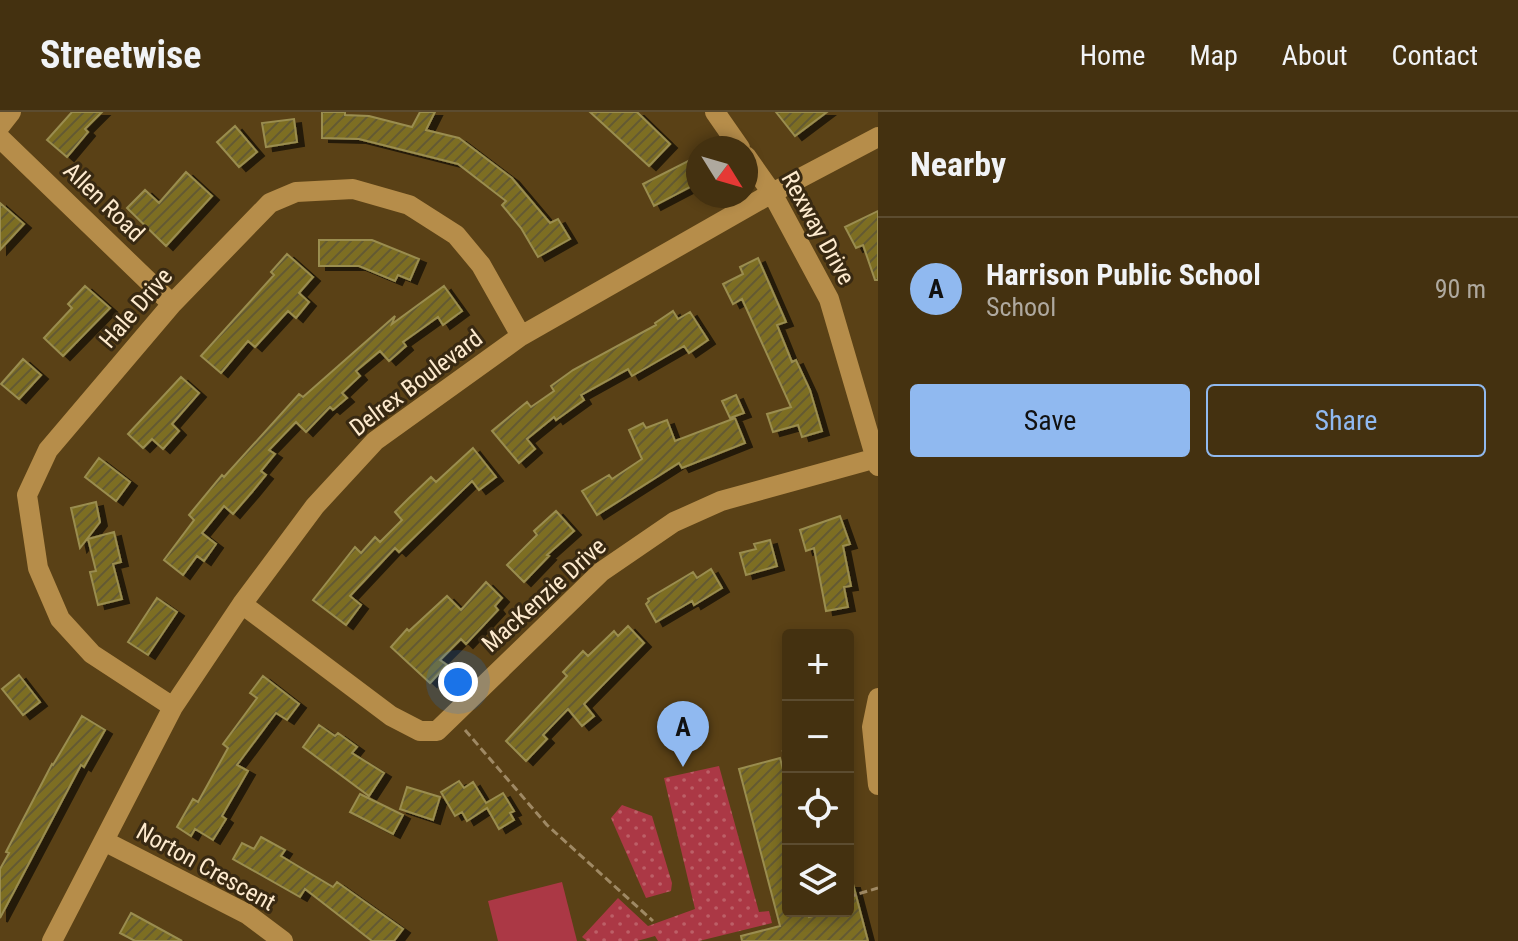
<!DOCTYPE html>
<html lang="en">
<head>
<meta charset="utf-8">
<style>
	:root { --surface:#443110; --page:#4b3919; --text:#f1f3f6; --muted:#afa99f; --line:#5c4c30; --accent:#90b9f0 }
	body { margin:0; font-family:"Roboto Condensed",sans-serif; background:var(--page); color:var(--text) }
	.controls { position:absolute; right:24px; bottom:24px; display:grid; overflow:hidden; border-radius:8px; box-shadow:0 4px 12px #0003 }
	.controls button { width:72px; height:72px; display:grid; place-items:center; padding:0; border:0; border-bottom:2px solid var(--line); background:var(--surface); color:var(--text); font:40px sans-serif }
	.compass { position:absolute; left:686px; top:24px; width:72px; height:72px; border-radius:50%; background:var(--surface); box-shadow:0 4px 12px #0003; rotate:127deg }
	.you { position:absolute; left:458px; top:570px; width:28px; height:28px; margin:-20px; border:6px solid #fff; border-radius:50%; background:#1a73e8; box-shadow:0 0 0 12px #1a73e833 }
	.badge { display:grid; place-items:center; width:52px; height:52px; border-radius:50%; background:var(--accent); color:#111; font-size:26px; font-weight:700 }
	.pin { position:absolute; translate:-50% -66px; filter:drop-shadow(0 2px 4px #0008) }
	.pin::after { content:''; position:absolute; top:42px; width:28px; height:24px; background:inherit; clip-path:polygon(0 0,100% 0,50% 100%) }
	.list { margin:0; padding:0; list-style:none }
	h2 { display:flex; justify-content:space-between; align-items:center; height:104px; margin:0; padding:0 32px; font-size:34px }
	h2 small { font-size:26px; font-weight:400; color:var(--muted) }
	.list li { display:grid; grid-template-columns:52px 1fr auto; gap:24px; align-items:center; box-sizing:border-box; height:144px; padding:0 32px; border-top:2px solid var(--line) }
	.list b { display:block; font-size:30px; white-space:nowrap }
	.list p { margin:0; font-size:26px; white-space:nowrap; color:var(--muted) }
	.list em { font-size:26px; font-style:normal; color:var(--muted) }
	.actions { display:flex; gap:16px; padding:24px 32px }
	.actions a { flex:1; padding:18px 0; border:2px solid var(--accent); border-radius:8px; text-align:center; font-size:28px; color:var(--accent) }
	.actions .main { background:var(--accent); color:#111 }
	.icon { flex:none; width:44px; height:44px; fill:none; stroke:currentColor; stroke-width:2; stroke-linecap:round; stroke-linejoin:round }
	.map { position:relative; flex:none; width:878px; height:829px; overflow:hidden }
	header { display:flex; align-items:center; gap:48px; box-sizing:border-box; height:112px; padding:0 40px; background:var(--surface); border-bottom:2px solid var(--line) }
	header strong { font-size:38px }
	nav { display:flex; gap:44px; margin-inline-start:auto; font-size:28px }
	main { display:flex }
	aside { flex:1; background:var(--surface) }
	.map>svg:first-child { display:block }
	.grass { fill:url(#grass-dots) }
	.pitch { fill:#ab3845 }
	.building { fill:url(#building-hatch); stroke:#9a8d4f; stroke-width:2; filter:url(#shadow) }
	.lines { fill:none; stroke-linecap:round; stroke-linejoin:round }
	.path { stroke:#9f8964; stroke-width:3; stroke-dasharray:8 4; stroke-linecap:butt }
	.minor { stroke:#b68d4a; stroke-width:20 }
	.labels { text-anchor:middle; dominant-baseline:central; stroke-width:6; stroke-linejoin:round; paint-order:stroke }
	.street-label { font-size:24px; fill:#fdeace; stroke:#382912 }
</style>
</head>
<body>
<header>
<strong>Streetwise</strong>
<nav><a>Home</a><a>Map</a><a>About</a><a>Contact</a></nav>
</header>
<main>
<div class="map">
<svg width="878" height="829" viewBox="0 0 878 829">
	<defs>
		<pattern id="grass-dots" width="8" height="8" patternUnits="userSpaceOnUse" patternTransform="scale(2)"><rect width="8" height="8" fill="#ab3845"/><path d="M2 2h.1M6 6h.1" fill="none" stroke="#bc5f67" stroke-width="1.8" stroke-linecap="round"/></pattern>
		<pattern id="building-hatch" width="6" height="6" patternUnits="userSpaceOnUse" patternTransform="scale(2)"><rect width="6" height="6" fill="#7d6e24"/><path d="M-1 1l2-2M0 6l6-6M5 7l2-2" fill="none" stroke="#645a31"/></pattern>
		<filter id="shadow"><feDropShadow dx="7" dy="4" stdDeviation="0" flood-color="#0009"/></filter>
	</defs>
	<rect width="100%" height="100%" fill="#5a4116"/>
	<path class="grass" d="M719 654 759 800 769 799 772 811 699 829H658L655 824 637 829H587L582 825 618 786 648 814 695 797 664 666Z
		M622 693 652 704 672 771 671 779 646 786 611 706Z"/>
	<path class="pitch" d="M562 770 577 829H498L488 789Z"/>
	<path class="building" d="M72 0H102L85 17 88 20 67 45 47 28Z
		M322 0H345V3L369 4 412 15 420 0H435L426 18 459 26 512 66 550 111 558 107 570 127 538 145 521 116 502 93 506 89 458 52 359 27 322 26Z
		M590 0H637L670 32 649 54Z
		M776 0H827L795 24Z
		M294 7 297 30 266 35 262 11Z
		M235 14 257 40 239 55 217 30Z
		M694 46 698 54V71L654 94 643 72Z
		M186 60 212 84 166 134 127 96 145 78 159 91Z
		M0 91 24 112 0 138Z
		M878 99V168H875L863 133 856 136 845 115Z
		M319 128H372L419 147 410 168 398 163 395 169 359 154H319Z
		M287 142 313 165 299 181 309 190 296 206 288 199 255 235 248 229 221 261 201 244 274 163 271 160Z
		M758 146 786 210 777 213 792 250 796 248 810 278 822 319 802 325 798 313 773 320 767 302 791 295 742 187 733 192 723 172 743 162 740 155Z
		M85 174 110 196 63 244 44 226 72 196 68 192Z
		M444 174 462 199 443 213 438 205 403 230 406 234 389 249 380 239 356 259 360 264 342 281 347 286 333 298 330 295 306 320 296 310 269 338 275 342 261 359 266 363 252 380 233 402 224 394 202 421 216 432 204 449 197 444 183 463 164 448 194 408 189 403 222 363 224 365 299 282 303 285 395 204 392 212Z
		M673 199 678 207 690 200 708 228 689 241 684 234 632 264 628 257 581 283 584 288 556 308 554 305 527 327 535 337 519 351 492 319 527 290 531 295 554 279 551 274 573 258 656 213 655 211Z
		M23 247 41 263 19 287 1 272Z
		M181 265 199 281 172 312 179 319 163 337 152 327 143 336 128 322Z
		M736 283 744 301 730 306 722 289Z
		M735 306 745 331 682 356 679 351 597 403 582 379 609 363 612 367 642 347 629 318 643 311 646 316 667 308 675 329Z
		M473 336 496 365 479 378 472 369 399 440 395 436 350 484 361 493 346 513 313 488 355 435 361 441 375 425 380 430 402 408 395 400 408 387 431 365 436 370Z
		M99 346 130 370 116 389 85 365Z
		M96 390 100 410 80 436 71 396Z
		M556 399 574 419 547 443 549 444 524 470 507 453 537 423 534 419Z
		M840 404 850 432 843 434 851 474 844 475 848 495 826 499 814 436 806 439 800 418Z
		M114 420 121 450 113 452 122 487 98 493 90 460 96 459 88 427Z
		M770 428 777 454 746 463 740 441 756 437 754 432Z
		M711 457 722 476 694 493 692 489 656 510 646 492 649 489 648 487 693 460 697 466Z
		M486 470 502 486 495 494 498 498 466 532 461 527 440 548 447 553 430 571 391 535 407 517 409 519 447 484 461 498Z
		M157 486 177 500 148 543 128 530Z
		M628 514 644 531 584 592 594 604 582 614 568 597 543 623 547 627 526 649 506 629 567 564 563 560 583 539 588 544 614 519 618 524Z
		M19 563 40 590 23 603 2 577Z
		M263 564 299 592 287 608 276 601 237 653 248 659 222 704 226 707 213 728 195 717 191 724 177 715 193 687 198 690 228 636 223 632 257 586 250 581Z
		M82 604 105 618 84 655 81 653 0 806V757L9 741 6 740 52 652 53 653Z
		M319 613 335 624 338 621 357 635 352 641 384 661 369 684 303 635Z
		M780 646 788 676V799H808L809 805 832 799H848V772H853L868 829H742L741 824 780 814 739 657Z
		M459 669 464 676 473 670 486 691 503 681 514 699 510 701 514 708 499 717 487 696 467 709 462 700 455 704 441 680Z
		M407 675 440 685 433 708 400 697Z
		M360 682 403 703 393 722 350 700Z
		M261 725 285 738 281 744 333 775 337 770 403 817 394 829H372L305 777 300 785 233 747 242 731 254 737Z
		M131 801 182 829H135L120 821Z"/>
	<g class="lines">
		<path class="path" d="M465 618 547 713 653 809
			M782 640 788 638
			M848 785 878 776"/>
		<path class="minor" d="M715 0 740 36
			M0 14 11 0
			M0 26 172 192
			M746 44 772 81 829 187 878 354
			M242 492 391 604 420 619H437L601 460 674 410 721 389 877 346
			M878 586 872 615 878 673
			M173 595 92 542 60 507 38 456 27 383 48 338 172 192 270 91 296 80 353 77 409 93 456 123 481 153 521 224
			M104 729 247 802 283 829
			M52 829 173 595 242 492 315 394 375 329 521 224 772 81 878 25"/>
	</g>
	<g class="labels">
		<g class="street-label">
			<text transform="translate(104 90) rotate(44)">Allen Road</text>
			<text transform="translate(818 116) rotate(61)">Rexway Drive</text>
			<text transform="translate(136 196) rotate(-49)">Hale Drive</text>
			<text transform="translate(416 271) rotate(-37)">Delrex Boulevard</text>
			<text transform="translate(544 483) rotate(-42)">MacKenzie Drive</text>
			<text transform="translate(206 755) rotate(29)">Norton Crescent</text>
		</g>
	</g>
</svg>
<div class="controls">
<button>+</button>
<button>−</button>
<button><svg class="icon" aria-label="locate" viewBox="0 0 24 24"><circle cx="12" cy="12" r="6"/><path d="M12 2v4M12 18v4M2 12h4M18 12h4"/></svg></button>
<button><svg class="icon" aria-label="layers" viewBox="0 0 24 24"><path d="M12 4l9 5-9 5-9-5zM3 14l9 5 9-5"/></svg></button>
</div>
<svg class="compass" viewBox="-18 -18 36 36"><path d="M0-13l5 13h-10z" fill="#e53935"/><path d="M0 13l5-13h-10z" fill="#afa99f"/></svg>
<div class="you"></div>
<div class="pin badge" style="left:683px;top:655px">A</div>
</div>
<aside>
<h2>Nearby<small></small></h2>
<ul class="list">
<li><span class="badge">A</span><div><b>Harrison Public School</b><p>School</p></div><em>90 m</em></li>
</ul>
<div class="actions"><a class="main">Save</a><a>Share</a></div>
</aside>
</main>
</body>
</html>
